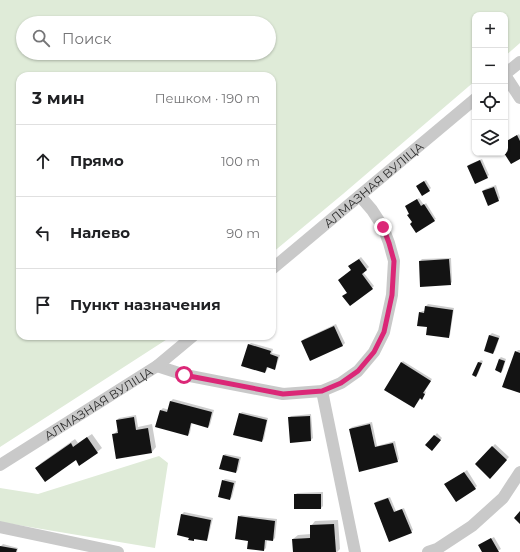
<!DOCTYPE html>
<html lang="ru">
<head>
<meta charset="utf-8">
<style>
	:root { --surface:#fff; --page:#f6f6f6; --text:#202124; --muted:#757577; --line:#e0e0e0 }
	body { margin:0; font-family:Montserrat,sans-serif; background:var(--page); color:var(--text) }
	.controls { position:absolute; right:12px; top:12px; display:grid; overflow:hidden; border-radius:8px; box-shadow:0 1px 3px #0004 }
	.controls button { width:36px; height:36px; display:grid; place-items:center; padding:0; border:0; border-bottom:1px solid var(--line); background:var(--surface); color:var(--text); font:20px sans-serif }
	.stop { position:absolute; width:12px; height:12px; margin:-9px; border:3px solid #db2777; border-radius:50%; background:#fff }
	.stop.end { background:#db2777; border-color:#fff; box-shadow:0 1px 4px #0008 }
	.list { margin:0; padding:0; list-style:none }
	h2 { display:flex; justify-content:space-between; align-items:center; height:52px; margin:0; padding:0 16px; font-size:17px }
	h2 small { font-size:13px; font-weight:400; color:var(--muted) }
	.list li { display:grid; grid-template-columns:26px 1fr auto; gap:12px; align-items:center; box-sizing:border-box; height:72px; padding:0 16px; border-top:1px solid var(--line) }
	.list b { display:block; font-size:15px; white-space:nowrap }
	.list em { font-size:13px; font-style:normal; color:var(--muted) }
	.icon { flex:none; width:22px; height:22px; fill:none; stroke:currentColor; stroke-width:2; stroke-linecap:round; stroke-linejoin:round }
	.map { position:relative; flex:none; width:520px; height:552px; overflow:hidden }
	.search { position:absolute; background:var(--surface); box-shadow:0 1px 3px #0004; left:16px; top:16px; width:260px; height:44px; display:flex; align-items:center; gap:10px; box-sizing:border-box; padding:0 14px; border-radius:22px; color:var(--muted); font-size:15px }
	.panel { position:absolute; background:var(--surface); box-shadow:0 1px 3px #0004; left:16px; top:72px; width:260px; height:268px; border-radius:12px }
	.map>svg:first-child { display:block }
	.green { fill:#dfebd8; fill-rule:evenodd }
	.shadow { fill:#0003 }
	.building { fill:#131313 }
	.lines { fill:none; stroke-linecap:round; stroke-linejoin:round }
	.minor { stroke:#c9c9c9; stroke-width:12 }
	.route { stroke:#db2777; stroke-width:5 }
	.labels { text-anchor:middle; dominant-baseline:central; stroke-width:4; stroke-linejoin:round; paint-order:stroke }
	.street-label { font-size:12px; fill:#2c2c2c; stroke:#fff }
</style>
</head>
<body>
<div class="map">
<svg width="520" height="552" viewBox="0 0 520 552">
	<rect width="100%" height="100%" fill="#fff"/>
	<path class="green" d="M0 0H520V43L505 56V15H475V81L343 194 272 253V76H20V336H172L0 447ZM23 23H269V53H23Z
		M159 456 168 463 155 548 0 522V488L38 494Z"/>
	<path class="shadow" d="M519 134 520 136V158L505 152V142Z
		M482 159 489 175 487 177 468 166 470 164Z
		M426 180 431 188 429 190 419 184Z
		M496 185 500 198 498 200 483 191 485 189Z
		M419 198 424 205 426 203 436 219 434 220 413 222 408 205Z
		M361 257 369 267 363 272 374 286 372 288 348 292 352 270 351 265Z
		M451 258 452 282 450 284 420 261 422 259Z
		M428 304 454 308 450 335 448 337 420 313 422 311H426V306Z
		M336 324 345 343 343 345 311 360 302 341 304 339Z
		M492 333 500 336 495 351 493 353 485 350 490 335Z
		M251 343 273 349 272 353 280 355 276 367 275 369 268 367 267 370 265 372 249 345Z
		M518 350H520V392L516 352Z
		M501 357 506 359 503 370 501 372 496 370 499 359Z
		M481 360 483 361 478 374 476 376 479 362Z
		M403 361 432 379 425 391 426 392 424 396 421 398 414 407 401 363Z
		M173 399 214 410 210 425 208 427 192 422 190 433 188 435 161 410 163 408 169 410 171 401Z
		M242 412 268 418 264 439 262 441 240 414Z
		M311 414 313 438 311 440 289 418 291 416Z
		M136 415 138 427 152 424 156 447 152 452 113 435 118 430 117 420 119 418Z
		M372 422 377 446 395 441 399 459 397 461 360 470 350 429 352 427Z
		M437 433 442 438 434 448 427 445Z
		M92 434 102 448 97 452 76 459 36 468 41 463 75 439 78 443Z
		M495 444 509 457 490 477 476 464Z
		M225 454 241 457 238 470 236 472 223 456Z
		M467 470 477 486 475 488 448 483Z
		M225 479 236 481 232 497 230 499 223 481Z
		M323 492V506L321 508 295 495 297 493Z
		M390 497 396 511 404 508 413 530 411 532 375 503 377 501Z
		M184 512 213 518 208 538 206 540 196 538 194 540 190 537 178 534 182 514Z
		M241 515 277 519 275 538 273 540 267 539 266 548 264 550 250 540 239 517Z
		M338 520 340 549 337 552H294L293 539 298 535 311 534V526L315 521Z
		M494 537 501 549 496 552H483L481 544Z
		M3 544 18 548 17 552H0L1 546Z"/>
	<path class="building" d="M517 135 520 141V159L511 164 504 153H505V142Z
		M480 160 488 178 475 184 467 166Z
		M424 181 430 191 422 196 416 186Z
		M494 187 499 201 488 206 482 191Z
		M417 199 421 206 424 204 435 221 416 233 410 224 412 222 407 215 409 214 405 206Z
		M359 259 367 270 362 274 373 289 350 306 342 296 347 293 338 280 351 270 348 266Z
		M449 259 451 285 420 287 419 261Z
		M425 306 453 310 449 338 426 335 427 327 417 326 419 312 424 313Z
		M334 326 343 346 310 361 301 341Z
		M489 335 499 338 493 354 484 351Z
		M248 344 271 351 270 354 278 357 275 370 267 367 265 373 241 366Z
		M515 351 520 353V393L502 387Z
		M499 359 505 361 501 373 495 370Z
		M401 362 431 381 423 393 425 394 422 400 420 398 414 408 384 390Z
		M478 362 482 363 476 377 472 375Z
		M170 401 212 412 208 428 191 423 188 436 155 427 160 410 167 412Z
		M239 413 267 420 262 442 233 435Z
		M310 416 311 441 290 443 288 417Z
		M134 417 136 430 148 428 152 453 116 459 112 434 118 433 116 420Z
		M370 424 375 447 393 443 398 462 359 472 349 429Z
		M434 435 441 440 432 451 425 445Z
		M87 437 98 453 79 466 76 460 45 482 35 468 71 443 73 447Z
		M492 446 507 460 490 479 475 464Z
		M223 455 239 459 236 473 219 469Z
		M464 472 476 489 456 502 444 484Z
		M222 480 234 483 230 500 218 497Z
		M294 494H321V509H294Z
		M388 498 394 512 402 509 412 533 389 542 374 503Z
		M520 511V524L514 518Z
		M181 514 211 520 207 541 194 539V541L188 540 189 538 177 535Z
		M238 516 275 521 273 541 265 540 264 551 247 549 248 541 235 539Z
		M334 524 336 552H293L292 539 310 538V525Z
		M491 538 499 552H482L478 545Z
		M0 546 17 549 16 552H0Z"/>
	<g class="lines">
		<g class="minor">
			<path d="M505 74 520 62"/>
			<path d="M505 75 520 98"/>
			<path id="s1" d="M272 269 475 99"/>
			<path d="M157 366 185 375 283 394 322 391 341 383 358 371 374 352 384 332 392 295 394 261 389 243 383 227 372 210 360 196"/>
			<path d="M322 391 355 552"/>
			<path id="s2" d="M0 465 157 366 193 336"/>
			<path d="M0 527 118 552"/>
			<path d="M428 552 437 549 472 526 503 498 520 472"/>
		</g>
	</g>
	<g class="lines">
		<path class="route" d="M184 375 283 394 322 391 341 383 358 371 374 352 384 332 392 295 394 261 389 243 383 227"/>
	</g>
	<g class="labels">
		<g class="street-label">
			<text stroke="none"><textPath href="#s1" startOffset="132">АЛМАЗНАЯ ВУЛІЦА</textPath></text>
			<text stroke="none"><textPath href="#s2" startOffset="116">АЛМАЗНАЯ ВУЛІЦА</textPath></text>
		</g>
	</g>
</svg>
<div class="controls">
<button>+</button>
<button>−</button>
<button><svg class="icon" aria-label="locate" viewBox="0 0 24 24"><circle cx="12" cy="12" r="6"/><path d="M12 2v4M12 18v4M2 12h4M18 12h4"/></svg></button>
<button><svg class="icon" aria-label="layers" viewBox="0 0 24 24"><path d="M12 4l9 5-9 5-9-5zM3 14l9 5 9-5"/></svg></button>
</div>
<div class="stop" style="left:184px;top:375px"></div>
<div class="stop end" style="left:383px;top:227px"></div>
<div class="search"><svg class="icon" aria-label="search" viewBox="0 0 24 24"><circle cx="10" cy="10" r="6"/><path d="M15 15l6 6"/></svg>Поиск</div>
<section class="panel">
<h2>3 мин<small>Пешком · 190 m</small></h2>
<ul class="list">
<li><svg class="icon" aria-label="ahead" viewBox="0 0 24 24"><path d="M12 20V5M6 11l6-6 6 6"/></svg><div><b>Прямо</b></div><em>100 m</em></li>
<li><svg class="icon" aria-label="left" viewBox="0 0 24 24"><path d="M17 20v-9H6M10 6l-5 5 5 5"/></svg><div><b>Налево</b></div><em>90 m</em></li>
<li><svg class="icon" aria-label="arrive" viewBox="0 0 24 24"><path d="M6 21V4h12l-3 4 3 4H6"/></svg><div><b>Пункт назначения</b></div></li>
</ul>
</section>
</div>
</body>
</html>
